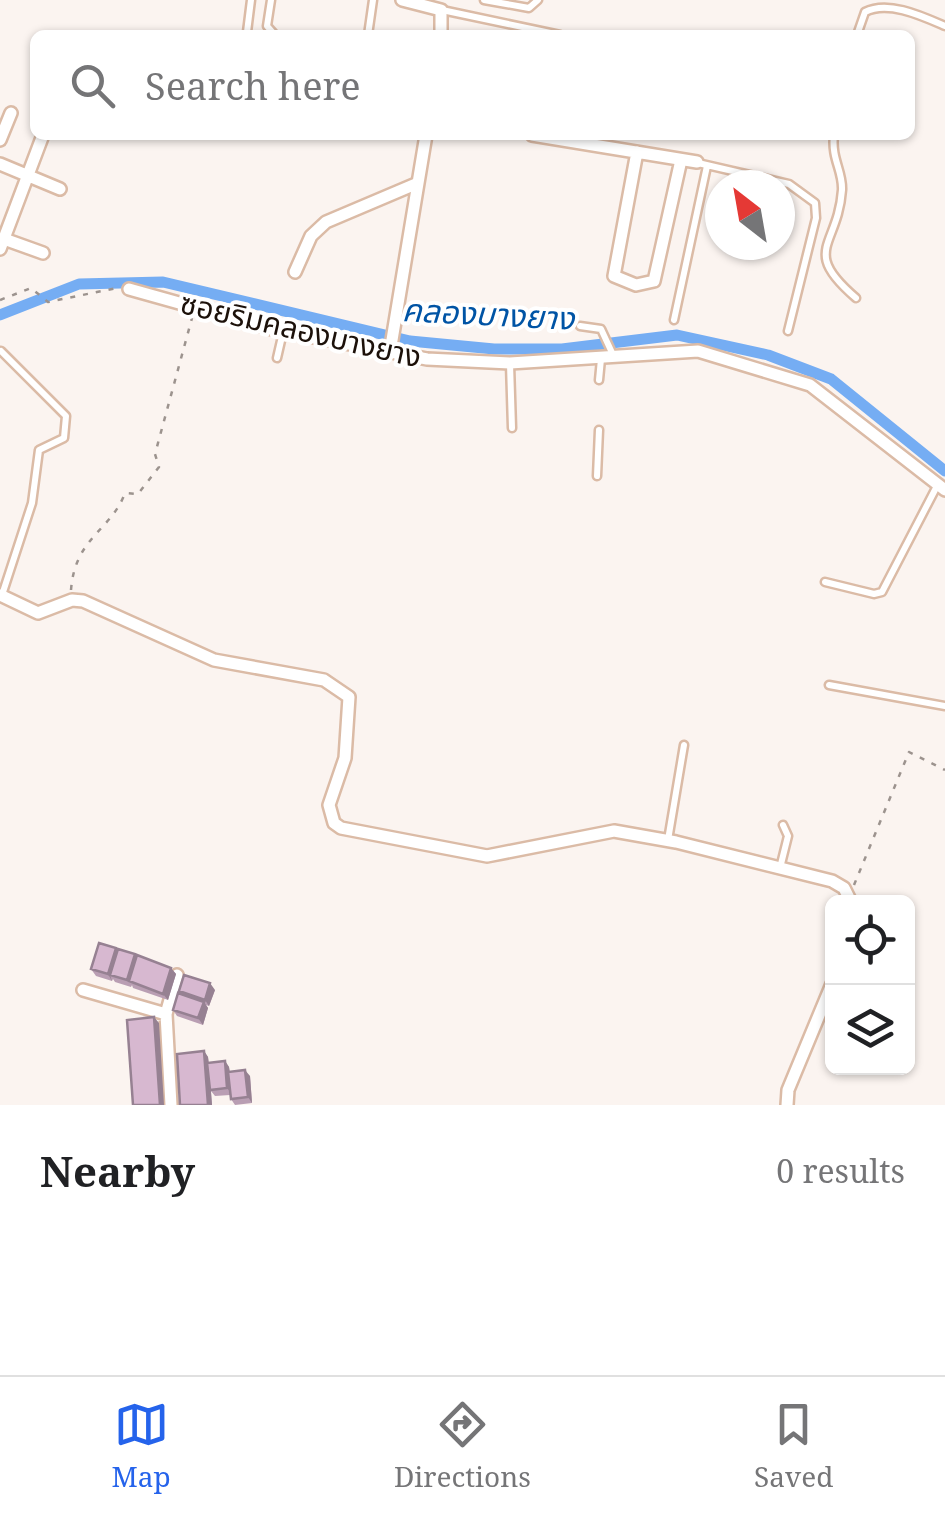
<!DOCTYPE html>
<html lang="en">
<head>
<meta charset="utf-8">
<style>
	:root { --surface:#fff; --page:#f6f6f6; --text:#202124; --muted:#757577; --line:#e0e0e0; --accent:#2563eb }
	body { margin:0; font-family:"Noto Serif","Noto Sans Thai",serif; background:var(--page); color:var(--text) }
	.controls { position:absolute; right:30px; bottom:30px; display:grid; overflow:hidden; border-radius:15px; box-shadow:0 2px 8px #0004 }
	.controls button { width:90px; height:90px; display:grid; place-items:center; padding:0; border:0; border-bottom:2px solid var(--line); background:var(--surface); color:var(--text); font:50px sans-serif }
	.compass { position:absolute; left:705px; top:170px; width:90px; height:90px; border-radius:50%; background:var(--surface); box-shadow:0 2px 8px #0004; rotate:329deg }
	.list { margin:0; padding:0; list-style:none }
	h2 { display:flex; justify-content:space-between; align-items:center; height:130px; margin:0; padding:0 40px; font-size:42px }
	h2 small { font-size:32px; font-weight:400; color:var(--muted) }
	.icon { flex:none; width:55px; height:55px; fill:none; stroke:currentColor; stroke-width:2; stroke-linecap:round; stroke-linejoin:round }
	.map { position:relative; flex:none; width:945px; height:1105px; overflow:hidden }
	.search { position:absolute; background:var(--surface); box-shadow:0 2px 8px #0004; left:30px; right:30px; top:30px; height:110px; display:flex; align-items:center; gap:25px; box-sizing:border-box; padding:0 35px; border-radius:15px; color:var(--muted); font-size:38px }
	.sheet { height:270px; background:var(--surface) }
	nav { display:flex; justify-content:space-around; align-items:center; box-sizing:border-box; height:140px; border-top:2px solid var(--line); background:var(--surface); font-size:28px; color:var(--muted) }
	nav a { display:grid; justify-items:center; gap:5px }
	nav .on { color:var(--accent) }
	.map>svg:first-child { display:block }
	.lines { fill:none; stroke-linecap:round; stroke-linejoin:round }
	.canal { stroke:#75adf3; stroke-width:11 }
	.service-casing { stroke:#dbbba6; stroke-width:11 }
	.minor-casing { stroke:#dbbba6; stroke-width:16 }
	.path { stroke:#9c938e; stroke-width:2.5; stroke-dasharray:5 8; stroke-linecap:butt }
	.service { stroke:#fff; stroke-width:6 }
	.minor { stroke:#fff; stroke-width:11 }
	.wall { fill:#b99eb3 }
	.shaded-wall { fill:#968192 }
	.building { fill:#d7b8d0; stroke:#968192; stroke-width:2.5 }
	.labels { text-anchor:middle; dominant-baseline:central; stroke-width:8; stroke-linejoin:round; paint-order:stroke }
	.street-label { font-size:30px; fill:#1c110a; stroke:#fff }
	.water-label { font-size:32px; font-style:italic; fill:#0054a5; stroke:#fff }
</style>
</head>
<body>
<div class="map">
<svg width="945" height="1105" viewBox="0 0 945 1105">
	<rect width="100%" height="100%" fill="#fbf4f0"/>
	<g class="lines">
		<path class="canal" d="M0 315 79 284 163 282 410 341 494 349H562L677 335 768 355 831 379 945 471"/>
		<g class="service-casing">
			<path id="service" d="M271 0 267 26 275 35
				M484 0 529 8 538 0
				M442 10 560 35
				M247 32 251 0
				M368 35 373 0
				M857 35 865 12C888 0 922 16 945 26
				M834 135C831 159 843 171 842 190 838 247 800 250 856 298
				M698 163 789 184 815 203 816 218 788 331
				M674 320 707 166
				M580 326 601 329 614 357
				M1 351 66 416 64 438 39 450 32 503 2 595
				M277 358 283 332
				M510 364 512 428
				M599 380 601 359
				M597 476 599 430
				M825 582 874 594 882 592 937 486
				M829 685 945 706
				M668 840 684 745
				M780 868 788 836 783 825"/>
		</g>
		<g class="minor-casing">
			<path id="minor" d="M402 0 441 10V35
				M532 135 697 162
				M0 140 11 113
				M637 152 614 276 636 285 654 281 681 160
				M0 164 60 189
				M4 239 43 253
				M0 249 43 135
				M295 272 311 236 326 222 418 183
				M129 289 272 329 427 359 510 363 698 351 810 385 945 490
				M390 352 426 135
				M0 595 38 613 72 600 83 601 214 660 324 680 349 697 345 758 329 805 334 823 341 828 487 856 614 831 676 842 832 881 844 888 851 902
				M83 990 166 1014 171 1105
				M166 1014 177 975
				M787 1105 788 1090 832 984"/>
		</g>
		<path class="path" d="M0 300 31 288 48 302 117 288
			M71 590C75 537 111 531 125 493L138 494 159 467 155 454 192 318
			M854 885 909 752 945 770"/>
		<use href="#service" class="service"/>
		<use href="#minor" class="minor"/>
	</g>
	<path class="wall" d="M118 951 135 954 136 956 171 968 176 974 168 1000 133 988 132 985 131 987 115 982 113 979 112 981 96 976 91 969Z
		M215 990 209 1006 206 1005 208 1008 203 1025 177 1016 173 1010 181 994 179 991Z
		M204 1051 208 1057 209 1063 225 1061 229 1067 230 1072 250 1076 252 1103 235 1105 231 1099 230 1095 215 1096 211 1091 212 1105H180Z"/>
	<path class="shaded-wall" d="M116 948 120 955 110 975 112 981 108 974Z
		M171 968 176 974 168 1000 163 994Z
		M210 983 215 990 209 1006 205 1000Z
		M204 1002 208 1008 203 1025 198 1018Z
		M154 1017 159 1023 164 1105H160Z
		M204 1051 208 1057 212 1105H208Z
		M225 1061 229 1067 232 1094 227 1088Z
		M245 1070 250 1076 252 1103 248 1097Z"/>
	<path class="building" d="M99 943 116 948 108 974 91 969Z
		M118 949 135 954 127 980 110 975Z
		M137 955 171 968 163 994 129 981Z
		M184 975 210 983 205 1000 179 991Z
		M178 993 204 1002 198 1018 173 1010Z
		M154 1017 160 1105H133L127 1020Z
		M204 1051 208 1105H180L177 1054Z
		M225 1061 227 1088 210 1090 207 1063Z
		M245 1070 248 1097 231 1099 228 1072Z"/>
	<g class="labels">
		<g class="street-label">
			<text transform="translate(301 329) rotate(13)">ซอยริมคลองบางยาง</text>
		</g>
		<g class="water-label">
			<text transform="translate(488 313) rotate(3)">คลองบางยาง</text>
		</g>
	</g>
</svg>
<div class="controls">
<button><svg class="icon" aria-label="locate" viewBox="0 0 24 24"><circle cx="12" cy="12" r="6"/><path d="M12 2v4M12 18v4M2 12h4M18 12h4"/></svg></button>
<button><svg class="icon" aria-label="layers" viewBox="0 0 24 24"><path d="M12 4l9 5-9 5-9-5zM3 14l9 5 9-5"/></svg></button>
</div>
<svg class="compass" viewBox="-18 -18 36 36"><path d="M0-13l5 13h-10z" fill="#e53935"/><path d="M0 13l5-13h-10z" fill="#757577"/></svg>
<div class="search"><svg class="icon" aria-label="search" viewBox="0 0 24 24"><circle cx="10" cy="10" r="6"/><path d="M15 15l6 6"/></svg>Search here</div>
</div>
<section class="sheet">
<h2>Nearby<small>0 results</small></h2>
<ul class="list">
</ul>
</section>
<nav>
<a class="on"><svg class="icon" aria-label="map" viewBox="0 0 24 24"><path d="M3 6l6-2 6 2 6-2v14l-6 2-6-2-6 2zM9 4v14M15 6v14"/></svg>Map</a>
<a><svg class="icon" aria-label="directions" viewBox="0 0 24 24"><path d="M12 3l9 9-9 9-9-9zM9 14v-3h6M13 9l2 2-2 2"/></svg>Directions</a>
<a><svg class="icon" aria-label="saved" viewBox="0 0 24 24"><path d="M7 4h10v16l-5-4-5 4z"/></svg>Saved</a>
</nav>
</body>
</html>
